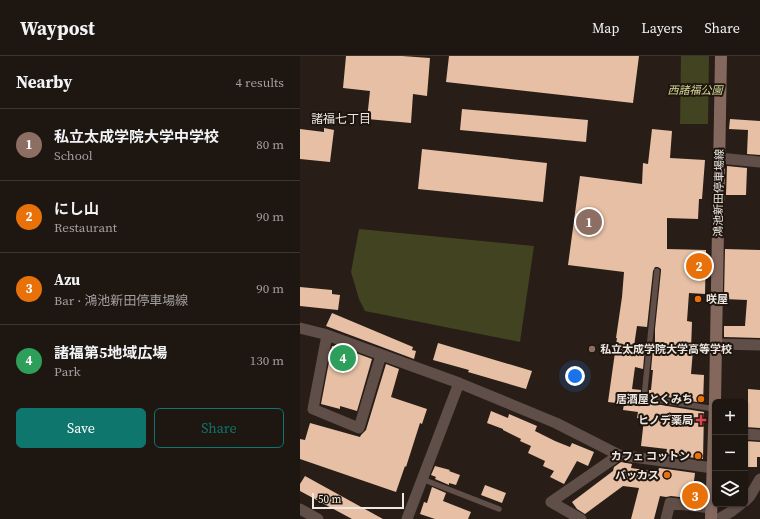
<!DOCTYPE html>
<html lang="en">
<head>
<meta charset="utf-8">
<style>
	:root { --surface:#1e1611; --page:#2b231f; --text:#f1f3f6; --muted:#a19f9f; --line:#3c3531; --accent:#0f766e }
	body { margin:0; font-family:"Source Serif 4","Noto Sans JP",serif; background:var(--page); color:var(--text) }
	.controls { position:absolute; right:12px; bottom:12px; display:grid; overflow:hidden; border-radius:6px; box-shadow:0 1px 3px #0004 }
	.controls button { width:36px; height:36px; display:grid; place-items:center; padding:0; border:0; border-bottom:1px solid var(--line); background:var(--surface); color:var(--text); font:20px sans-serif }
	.scale { position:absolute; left:12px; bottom:10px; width:92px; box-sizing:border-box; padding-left:4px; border:2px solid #eee7e2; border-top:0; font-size:11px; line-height:14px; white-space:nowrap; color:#eee7e2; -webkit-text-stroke:3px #1e150e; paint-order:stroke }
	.you { position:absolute; left:275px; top:320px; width:14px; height:14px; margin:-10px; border:3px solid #fff; border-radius:50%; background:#1a73e8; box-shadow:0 0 0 6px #1a73e833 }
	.badge { display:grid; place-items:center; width:26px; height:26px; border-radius:50%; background:var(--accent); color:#fff; font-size:13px; font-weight:700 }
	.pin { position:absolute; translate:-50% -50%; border:2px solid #fff; box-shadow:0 1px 4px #0006 }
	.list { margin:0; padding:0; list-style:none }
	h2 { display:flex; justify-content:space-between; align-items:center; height:52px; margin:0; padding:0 16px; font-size:17px }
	h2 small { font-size:13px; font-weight:400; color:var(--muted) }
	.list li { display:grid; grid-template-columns:26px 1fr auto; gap:12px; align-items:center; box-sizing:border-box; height:72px; padding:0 16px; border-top:1px solid var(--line) }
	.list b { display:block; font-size:15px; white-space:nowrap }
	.list p { margin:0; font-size:13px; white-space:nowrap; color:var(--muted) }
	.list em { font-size:13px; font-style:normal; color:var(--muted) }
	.actions { display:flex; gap:8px; padding:12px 16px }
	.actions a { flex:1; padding:9px 0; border:1px solid var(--accent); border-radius:6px; text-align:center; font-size:14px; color:var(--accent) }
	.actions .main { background:var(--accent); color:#fff }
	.icon { flex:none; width:22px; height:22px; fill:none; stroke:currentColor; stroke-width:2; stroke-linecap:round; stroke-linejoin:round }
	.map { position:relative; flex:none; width:460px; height:463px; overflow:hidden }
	header { display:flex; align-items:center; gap:24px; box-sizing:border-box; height:56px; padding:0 20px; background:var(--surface); border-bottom:1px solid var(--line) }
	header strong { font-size:19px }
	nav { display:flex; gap:22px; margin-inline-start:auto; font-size:14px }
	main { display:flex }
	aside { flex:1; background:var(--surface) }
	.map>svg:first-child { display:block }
	.green { fill:#414321 }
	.building { fill:#e6bfa4 }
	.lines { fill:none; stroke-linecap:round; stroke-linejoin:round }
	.lane { stroke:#604e48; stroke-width:5.5 }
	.street { stroke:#604e48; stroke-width:11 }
	.secondary { stroke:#84685e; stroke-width:12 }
	.food-dot { fill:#e8710a; stroke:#1e150e; stroke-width:1.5 }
	.education-dot { fill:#8d6e63; stroke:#1e150e; stroke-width:1.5 }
	.health-dot { fill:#e0444e; stroke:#1e150e; stroke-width:1.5 }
	.labels { text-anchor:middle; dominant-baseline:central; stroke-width:4; stroke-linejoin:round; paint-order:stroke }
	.park-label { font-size:11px; font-style:italic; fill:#d3d894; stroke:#1e150e }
	.street-label { font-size:11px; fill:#eee7e2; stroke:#1e150e }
	.poi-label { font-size:11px; font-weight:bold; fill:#eee7e2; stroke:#1e150e; text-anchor:end }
	.neighbourhood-label { font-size:12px; fill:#eee7e2; stroke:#1e150e }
</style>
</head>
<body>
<header>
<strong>Waypost</strong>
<nav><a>Map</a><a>Layers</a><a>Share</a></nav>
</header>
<main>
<aside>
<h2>Nearby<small>4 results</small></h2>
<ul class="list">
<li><span class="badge" style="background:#8d6e63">1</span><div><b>私立太成学院大学中学校</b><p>School</p></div><em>80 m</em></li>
<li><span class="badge" style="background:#e8710a">2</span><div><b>にし山</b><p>Restaurant</p></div><em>90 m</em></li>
<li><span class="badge" style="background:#e8710a">3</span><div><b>Azu</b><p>Bar · 鴻池新田停車場線</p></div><em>90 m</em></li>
<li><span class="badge" style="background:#2e9e5b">4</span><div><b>諸福第5地域広場</b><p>Park</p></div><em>130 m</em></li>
</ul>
<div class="actions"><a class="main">Save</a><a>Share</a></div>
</aside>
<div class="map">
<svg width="460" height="463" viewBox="0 0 460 463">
	<rect width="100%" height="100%" fill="#281e17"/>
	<path class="green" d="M381 0H409L408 68H380Z
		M59 173 234 190 220 286 65 255 59 243 51 216Z"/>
	<path class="building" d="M46 0H102L130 2 127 40 113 38 111 67 67 63 70 35 43 32Z
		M149 0H339L333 47 146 26Z
		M162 53 288 64 286 86 160 74Z
		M430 63 460 65V99L447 98 448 74 429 73Z
		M24 72 34 74 30 106 0 103V73L24 76Z
		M352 73 372 75 370 102 405 104 402 143H399L398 163 367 162V193L406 194 405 238 389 237 387 265 392 266 391 294H393L391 318 404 319 403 347 349 338V334H351L353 314H351L353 292H355V273L361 215V213L358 211H355L353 215 347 271 337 270 334 290 345 291 343 313 335 311 332 333 341 334 340 343 343 346 404 356 403 403 366 398 367 393 341 390 344 363 337 362 338 356 323 354 324 348 308 346 317 282H316L322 241 324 216 268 209 280 120 342 128 343 107 348 108Z
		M122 93 247 107 243 146 118 133Z
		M427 110 447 112 446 139H426Z
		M425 193 460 194V282L424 281V270H445L447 244 424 243Z
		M0 231 32 234V238L40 239 38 254 0 250Z
		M32 257 113 291 112 294 116 295 114 303 26 270Z
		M138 287 232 315 226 333 168 316 169 314 133 304Z
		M32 290 42 292 72 303 57 355 40 350V353L21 348Z
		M86 308 99 313 91 341 127 353 122 368 120 367 106 411 105 410 96 436 0 403V383L5 384 10 367 60 381 61 379 66 374Z
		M448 333 460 334V372L445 371V351H448Z
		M191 355 208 362 209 358 237 370 235 375 255 385 270 391 272 387 294 396 288 410 277 405 264 428 250 421 254 415 243 410 245 405 228 397 231 390 220 385 221 383 203 374V373L187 367Z
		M445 385 460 386V401H457V411H445Z
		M321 406 332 408 331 412 358 416 359 412 395 417 393 433 398 434 397 443 371 440 366 441 360 440 354 463H331L339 432 323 430 285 458 277 453 272 446 313 415 314 411Z
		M135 410 150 414 149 415 160 419 156 429 149 427V429L135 423 136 421 131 419Z
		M5 420 83 463H52L0 435V428Z
		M185 429 206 437 202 447 181 439Z
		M132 431 146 437 143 445 171 456 168 463H135L120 458 124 446 127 447Z"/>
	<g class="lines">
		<path class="lane" d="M357 215 344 342 415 353
			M122 423 199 453"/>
		<path class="street" d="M419 102 460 106
			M0 272 24 278 159 327 256 367 319 399 413 412
			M27 279 13 353 59 372 81 299
			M417 288 460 289
			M445 378 460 379
			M445 445 450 440 460 423
			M0 453 18 463
			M107 463 159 327
			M281 463 251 446 319 399
			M366 463 370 447 411 452
			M419 463 432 455 441 448"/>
		<path class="secondary" d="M415 346 421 0
			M411 463 415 346"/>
	</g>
	<g class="food-dot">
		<circle cx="398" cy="243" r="4"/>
		<circle cx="401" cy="343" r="4"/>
		<circle cx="398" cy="400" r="4"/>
		<circle cx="367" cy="419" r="4"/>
	</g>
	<circle class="education-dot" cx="292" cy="293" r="4"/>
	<path class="health-dot" d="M399 358h4v4h4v4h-4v4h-4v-4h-4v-4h4z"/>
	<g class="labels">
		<g class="park-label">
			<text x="395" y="34">西諸福公園</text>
		</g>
		<g class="street-label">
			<text transform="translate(419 137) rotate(-89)">鴻池新田停車場線</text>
		</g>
		<g class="poi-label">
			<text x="406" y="243" text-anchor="start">咲屋</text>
			<text x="300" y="293" text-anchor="start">私立太成学院大学高等学校</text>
			<text x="393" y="343">居酒屋とくみち</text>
			<text x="393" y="364">ヒノデ薬局</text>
			<text x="390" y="400">カフェ コットン</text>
			<text x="359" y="419">バッカス</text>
		</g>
		<g class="neighbourhood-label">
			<text x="41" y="63">諸福七丁目</text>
		</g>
	</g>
</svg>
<div class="controls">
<button>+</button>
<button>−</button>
<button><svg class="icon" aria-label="layers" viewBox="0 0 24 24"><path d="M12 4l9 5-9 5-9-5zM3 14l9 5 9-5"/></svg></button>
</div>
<div class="scale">50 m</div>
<div class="you"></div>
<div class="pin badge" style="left:289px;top:166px;background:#8d6e63">1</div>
<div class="pin badge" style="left:399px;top:210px;background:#e8710a">2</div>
<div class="pin badge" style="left:395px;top:440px;background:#e8710a">3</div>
<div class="pin badge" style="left:43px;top:302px;background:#2e9e5b">4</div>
</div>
</main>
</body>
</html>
